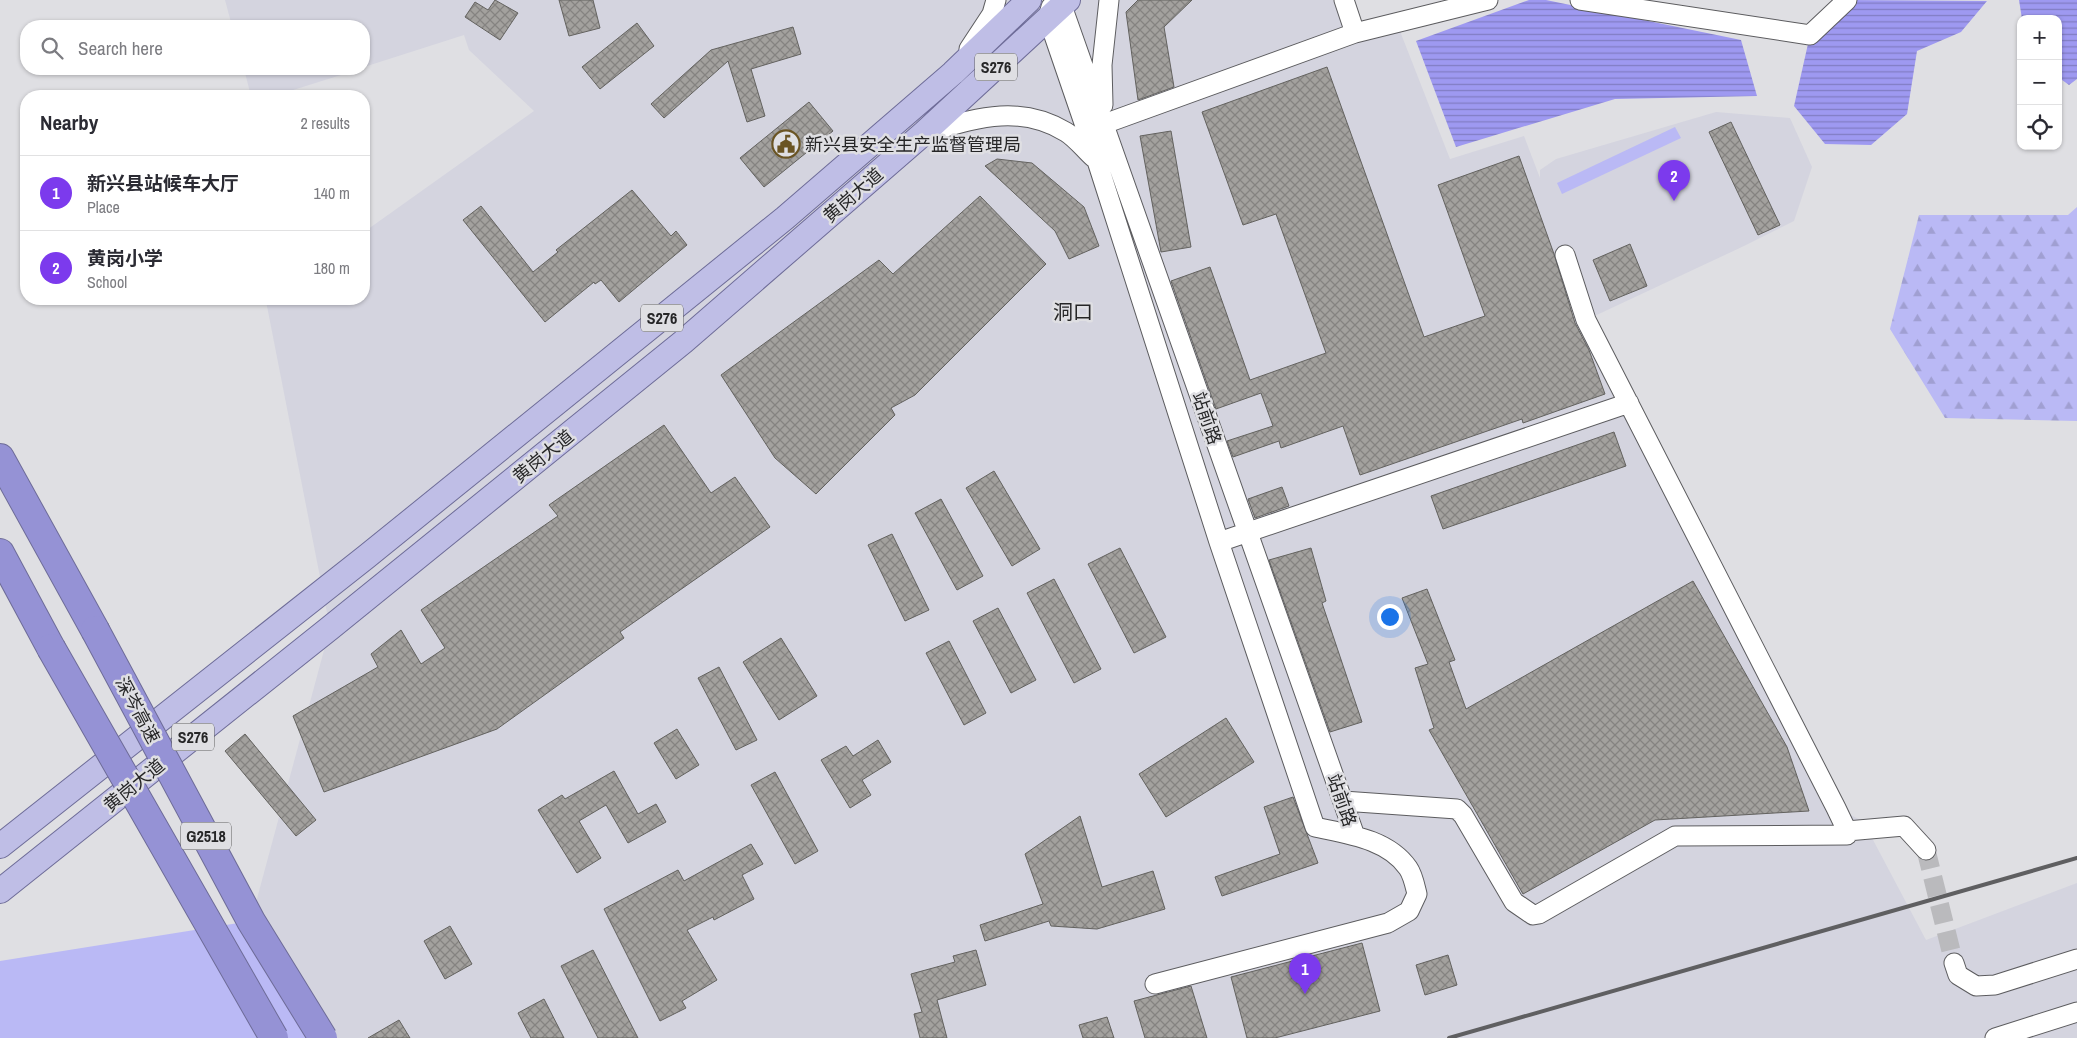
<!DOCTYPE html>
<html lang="en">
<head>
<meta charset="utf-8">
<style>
	:root { --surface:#fff; --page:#f7f7f7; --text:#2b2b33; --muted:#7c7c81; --line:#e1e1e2; --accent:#7c3aed }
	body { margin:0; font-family:"Archivo Narrow","Noto Sans SC",sans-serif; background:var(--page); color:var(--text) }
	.controls { position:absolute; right:15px; top:15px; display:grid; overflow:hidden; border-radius:10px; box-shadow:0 1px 4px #0004 }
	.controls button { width:45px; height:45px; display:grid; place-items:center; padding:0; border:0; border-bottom:1px solid var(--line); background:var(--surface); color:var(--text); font:25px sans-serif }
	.you { position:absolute; left:1389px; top:616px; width:18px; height:18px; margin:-12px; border:4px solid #fff; border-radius:50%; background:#1a73e8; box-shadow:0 0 0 8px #1a73e833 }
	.badge { display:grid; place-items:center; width:32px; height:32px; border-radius:50%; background:var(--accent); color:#fff; font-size:16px; font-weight:700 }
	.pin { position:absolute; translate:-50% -41px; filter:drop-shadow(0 1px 2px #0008) }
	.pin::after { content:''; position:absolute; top:26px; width:18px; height:15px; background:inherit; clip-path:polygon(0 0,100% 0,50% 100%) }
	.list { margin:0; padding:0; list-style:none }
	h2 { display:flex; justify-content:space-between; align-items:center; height:65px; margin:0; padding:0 20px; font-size:21px }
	h2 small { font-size:16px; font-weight:400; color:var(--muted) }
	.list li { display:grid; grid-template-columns:32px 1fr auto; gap:15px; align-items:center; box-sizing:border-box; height:75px; padding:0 20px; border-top:1px solid var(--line) }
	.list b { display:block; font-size:19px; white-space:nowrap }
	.list p { margin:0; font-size:16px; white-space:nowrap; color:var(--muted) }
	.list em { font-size:16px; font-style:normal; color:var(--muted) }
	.icon { flex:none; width:28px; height:28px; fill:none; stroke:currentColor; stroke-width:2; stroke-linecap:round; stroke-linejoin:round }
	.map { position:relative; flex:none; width:2077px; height:1038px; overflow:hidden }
	.search { position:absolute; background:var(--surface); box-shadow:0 1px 4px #0004; left:20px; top:20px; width:350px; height:55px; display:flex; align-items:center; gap:12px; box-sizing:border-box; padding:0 18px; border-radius:20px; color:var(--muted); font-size:19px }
	.panel { position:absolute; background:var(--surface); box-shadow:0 1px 4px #0004; left:20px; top:90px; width:350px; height:215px; border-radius:20px }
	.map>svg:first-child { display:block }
	.built { fill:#d4d4df }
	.grass { fill:#bab9f5 }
	.forest { fill:url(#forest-firs) }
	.water { fill:url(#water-rules) }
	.building { fill:url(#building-cross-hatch); stroke:#63625f }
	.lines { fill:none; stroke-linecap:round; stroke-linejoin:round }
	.minor-tunnel { stroke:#bababd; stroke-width:19; stroke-dasharray:19 9; stroke-linecap:butt }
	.minor-casing { stroke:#5c5c5f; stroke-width:21 }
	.major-casing { stroke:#6e6c98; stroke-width:26 }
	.highway-casing { stroke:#6e6c98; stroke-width:30 }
	.minor { stroke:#fff; stroke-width:19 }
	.major { stroke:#bfbee6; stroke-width:24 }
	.highway { stroke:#9592d5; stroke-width:28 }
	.rail { stroke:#5f5f61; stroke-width:4 }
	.highway-bridge-casing { stroke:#6e6c98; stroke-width:30; stroke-linecap:butt }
	.highway-bridge { stroke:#9592d5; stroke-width:28 }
	.labels { text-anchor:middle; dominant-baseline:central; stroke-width:5; stroke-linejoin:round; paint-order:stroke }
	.shield { fill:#dfdfe3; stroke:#5e5e5f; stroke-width:1 }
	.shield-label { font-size:16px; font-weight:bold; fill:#262627 }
	.poi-label { font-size:18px; fill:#262627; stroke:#dfdfe3; text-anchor:start }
	.street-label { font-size:18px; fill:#262627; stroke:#dfdfe3 }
	.quarter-label { font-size:20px; fill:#262627; stroke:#dfdfe3 }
</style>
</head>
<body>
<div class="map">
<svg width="2077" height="1038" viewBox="0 0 2077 1038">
	<defs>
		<pattern id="forest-firs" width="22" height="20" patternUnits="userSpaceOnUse" patternTransform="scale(1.25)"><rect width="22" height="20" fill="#bab9f5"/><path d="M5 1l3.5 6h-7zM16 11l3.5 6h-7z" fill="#a09fd2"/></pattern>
		<pattern id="water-rules" width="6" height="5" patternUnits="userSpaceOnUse" patternTransform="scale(1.25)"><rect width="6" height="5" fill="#9e99f1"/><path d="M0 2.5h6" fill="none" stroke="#817dc3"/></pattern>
		<pattern id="building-cross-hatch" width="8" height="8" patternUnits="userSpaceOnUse" patternTransform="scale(1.25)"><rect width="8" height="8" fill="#a3a19e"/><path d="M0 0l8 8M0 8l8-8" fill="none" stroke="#858381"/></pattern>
	</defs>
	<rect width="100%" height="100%" fill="#dfdfe3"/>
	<path class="built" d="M225 0H1333L1348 40 1398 26 1450 159 1524 136 1540 178V170L1556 159 1716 112 1790 118 1812 167 1794 221 1744 246 1586 320 1836 808 1863 821 1926 940 2077 883V1038H323L251 921 330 628 266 301 269 299H364V232L534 111 469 50 464 35 364 67V26H232Z
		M244 69H360L274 96H251Z"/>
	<path class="grass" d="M1675 127 1681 138 1562 194 1557 183Z
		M251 921 323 1038H0V961Z"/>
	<path class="forest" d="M2077 207V421L1945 418 1890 329 1919 215H2068Z"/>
	<path class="water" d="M1529 0H1546L1741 40 1757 96 1615 99 1456 147 1416 41Z
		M1847 0 1987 1 1961 32 1917 51 1907 114 1871 145 1825 144 1794 106 1810 35Z
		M2019 0H2077V79L2069 85 2058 77V19H2022Z"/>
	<path class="building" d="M495 0 518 13 500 40 465 17 475 2 488 10Z
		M559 0H593L600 28 569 36Z
		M1138 0H1192L1164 27 1174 87 1138 100 1126 12Z
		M637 23 654 46 600 89 582 67Z
		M793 27 801 54 751 69 765 116 747 122 728 61 664 118 651 104 711 50Z
		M1327 67 1424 337 1485 316 1438 185 1519 156 1554 254 1575 323 1589 350 1605 394 1523 423 1522 419 1360 475 1343 426 1281 448 1279 441 1233 457 1227 441 1273 426 1261 393 1216 409 1171 281 1210 267 1250 380 1326 353 1276 214 1243 225 1202 112Z
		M809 102 833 131 764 187 740 158Z
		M1731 122 1780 225 1758 235 1709 132Z
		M1171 131 1191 247 1161 252 1140 136Z
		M997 159 1032 163 1084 207 1099 246 1069 259 1055 231 985 166Z
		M632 190 671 236 676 231 687 245 619 302 601 280 595 284 594 282 545 322 463 220 481 206 533 272 558 252 556 250Z
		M980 196 1046 264 915 395 891 408 895 415 816 494 775 458 721 375 879 260 893 274Z
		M1630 244 1647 286 1610 301 1593 260Z
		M664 425 711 493 735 477 770 527 620 632 624 638 497 729 324 792 293 716 378 667 371 654 401 630 421 664 445 648 421 610 558 516 549 505Z
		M1614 432 1626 466 1443 529 1431 496Z
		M994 471 1040 549 1012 566 966 488Z
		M1282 487 1289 506 1255 518 1248 499Z
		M941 499 983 576 957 590 915 513Z
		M892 534 929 610 905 621 868 545Z
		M1120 548 1166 637 1134 653 1088 564Z
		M1311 548 1326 601 1322 603 1362 722 1330 732 1269 560Z
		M1054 579 1101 669 1074 683 1027 593Z
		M1693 581 1787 747 1809 811 1655 820 1523 894 1429 730 1434 728 1415 668 1428 664 1402 598 1427 589 1455 660 1449 662 1466 709Z
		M998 608 1036 680 1011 693 973 621Z
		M781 638 817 696 779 720 743 662Z
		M949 641 986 713 964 725 926 653Z
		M719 667 757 740 736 750 698 678Z
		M1226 718 1254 762 1166 817 1139 774Z
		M677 729 699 765 676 779 654 743Z
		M245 734 316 820 296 836 225 751Z
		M878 740 891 762 862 780 871 795 850 808 821 760 846 746 853 756Z
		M614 771 638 814 656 804 666 822 628 843 606 805 579 821 601 858 577 873 538 810 562 795 565 799Z
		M775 772 818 851 795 864 751 785Z
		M1293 797 1318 863 1222 896 1215 877 1280 854 1264 807Z
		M1080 816 1102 887 1153 871 1165 909 1097 929 1051 926 1049 921 985 941 980 925 1043 904 1025 854Z
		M751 844 763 864 742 875 754 899 714 920 713 917 687 930 717 980 682 1001 686 1008 660 1021 604 909 678 870 684 881Z
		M450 926 472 964 445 979 424 941Z
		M1362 943 1380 1011 1275 1038H1247L1231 977Z
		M593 950 638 1038H598L561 966Z
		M976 950 986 985 937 1000 947 1038H920L914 1014 922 1012 911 974 955 962 953 956Z
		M1448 955 1457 985 1425 995 1416 965Z
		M1191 986 1207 1038H1145L1134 1001Z
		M544 999 564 1038H531L518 1013Z
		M1107 1017 1114 1038H1083L1079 1025Z
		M399 1020 410 1038H368Z"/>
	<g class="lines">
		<path class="minor-tunnel" d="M1926 850 1954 963"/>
		<g class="minor-casing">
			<path id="minor" d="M1063 0 1062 6 1355 836
				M1344 0 1355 33
				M1580 0 1810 35 1847 0
				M1051 7 1048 18 1097 161 1219 542 1315 827C1347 834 1388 839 1408 868 1413 875 1415 886 1417 894L1409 911 1388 923 1155 984
				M969 49 992 14 996 0
				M1103 105 1102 65 1109 0
				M1104 124 1355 33 1488 0
				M925 133C974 119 1018 103 1066 132 1076 138 1085 150 1094 158
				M1219 542 1629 403
				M1343 801 1457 809 1463 815 1514 902 1533 915 1539 914 1675 836 1847 835V831L1836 808 1586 320 1565 255
				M1847 831 1904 826 1926 850
				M1954 963 1958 975 1976 986 1995 985 2077 959
				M1995 1038 2077 1012"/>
		</g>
		<g class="major-casing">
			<path id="major" d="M0 846 366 557 785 218 953 73 1029 0
				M0 891 330 628 683 342 924 133 1068 0"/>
		</g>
		<g class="highway-casing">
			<path id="highway" d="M0 458 95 630
				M0 553 51 648"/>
		</g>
		<use href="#minor" class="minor"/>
		<use href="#major" class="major"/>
		<use href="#highway" class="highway"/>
		<path class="rail" d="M1449 1038 2077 858"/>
		<g class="highway-bridge-casing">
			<path id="highway-bridge" d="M95 630 251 921 323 1038
				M51 648 274 1038"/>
		</g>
		<use href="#highway-bridge" class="highway-bridge"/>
	</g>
	<defs>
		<g id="civic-ring" transform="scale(1.4375)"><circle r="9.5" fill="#dfdfe3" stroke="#6a5423" stroke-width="1.5"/><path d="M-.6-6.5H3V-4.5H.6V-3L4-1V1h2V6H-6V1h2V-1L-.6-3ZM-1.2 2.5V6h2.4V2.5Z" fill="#6a5423"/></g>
	</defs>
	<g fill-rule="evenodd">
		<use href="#civic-ring" x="786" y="144"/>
	</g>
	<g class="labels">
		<g class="shield">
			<rect x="975" y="53.5" width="42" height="27" rx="4"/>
			<rect x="641" y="304.5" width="42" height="27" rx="4"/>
			<rect x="172" y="723.5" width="42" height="27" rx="4"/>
			<rect x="181" y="822.5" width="50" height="27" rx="4"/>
		</g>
		<g class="shield-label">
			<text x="996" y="67">S276</text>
			<text x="662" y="318">S276</text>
			<text x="193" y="737">S276</text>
			<text x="206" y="836">G2518</text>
		</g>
		<g class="poi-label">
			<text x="805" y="144">新兴县安全生产监督管理局</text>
		</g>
		<g class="street-label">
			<text transform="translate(853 195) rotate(-41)">黄岗大道</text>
			<text transform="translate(1207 418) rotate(71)">站前路</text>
			<text transform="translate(543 456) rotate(-39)">黄岗大道</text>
			<text transform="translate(138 710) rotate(62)">深岑高速</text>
			<text transform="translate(134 785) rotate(-39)">黄岗大道</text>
			<text transform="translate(1342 800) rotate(71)">站前路</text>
		</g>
		<g class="quarter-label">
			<text x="1073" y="311">洞口</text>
		</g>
	</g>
</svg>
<div class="controls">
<button>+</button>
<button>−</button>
<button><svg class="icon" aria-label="locate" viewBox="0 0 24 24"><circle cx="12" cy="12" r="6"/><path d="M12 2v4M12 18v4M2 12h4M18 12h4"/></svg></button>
</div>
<div class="you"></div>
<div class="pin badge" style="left:1305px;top:994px">1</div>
<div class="pin badge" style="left:1674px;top:201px">2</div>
<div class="search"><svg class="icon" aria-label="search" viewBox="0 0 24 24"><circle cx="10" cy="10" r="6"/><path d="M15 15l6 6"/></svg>Search here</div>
<section class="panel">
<h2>Nearby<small>2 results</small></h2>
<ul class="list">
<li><span class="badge">1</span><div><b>新兴县站候车大厅</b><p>Place</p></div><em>140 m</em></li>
<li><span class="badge">2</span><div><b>黄岗小学</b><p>School</p></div><em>180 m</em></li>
</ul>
</section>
</div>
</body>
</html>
